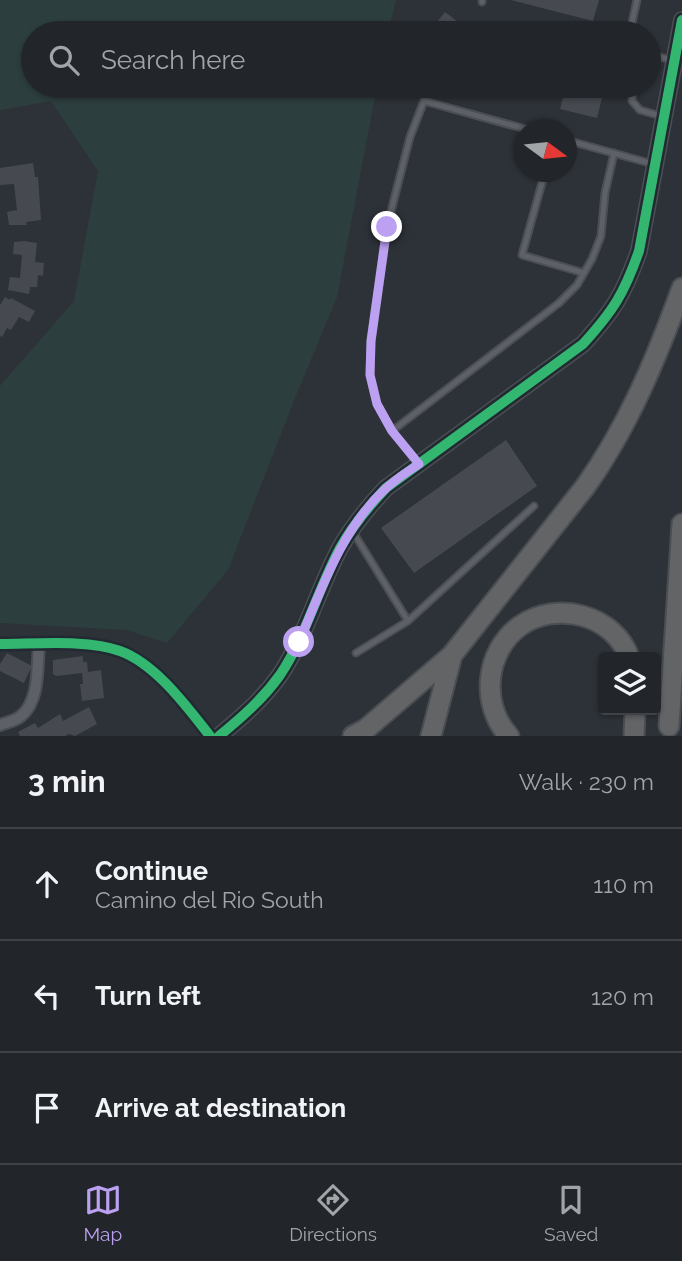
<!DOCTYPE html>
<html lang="en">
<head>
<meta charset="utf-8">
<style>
	:root { --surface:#22262a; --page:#2e3236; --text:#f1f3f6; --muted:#a2a5a8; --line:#3f4347; --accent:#bca0f2 }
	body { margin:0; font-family:Raleway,sans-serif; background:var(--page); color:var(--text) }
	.controls { position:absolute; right:21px; bottom:21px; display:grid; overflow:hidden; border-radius:7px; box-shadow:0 2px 5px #0004 }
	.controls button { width:63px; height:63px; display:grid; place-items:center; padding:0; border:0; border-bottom:2px solid var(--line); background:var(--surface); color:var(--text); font:35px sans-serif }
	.compass { position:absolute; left:514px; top:119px; width:63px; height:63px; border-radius:50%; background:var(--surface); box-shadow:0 2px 5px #0004; rotate:105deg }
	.stop { position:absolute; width:21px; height:21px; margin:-16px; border:5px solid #bca0f2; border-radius:50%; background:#fff }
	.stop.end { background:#bca0f2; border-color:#fff; box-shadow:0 2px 7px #0008 }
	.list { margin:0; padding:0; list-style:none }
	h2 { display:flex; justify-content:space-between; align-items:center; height:91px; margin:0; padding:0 28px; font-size:30px }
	h2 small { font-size:23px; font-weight:400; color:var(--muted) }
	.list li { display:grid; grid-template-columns:46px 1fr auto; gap:21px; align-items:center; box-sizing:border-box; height:112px; padding:0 28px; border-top:2px solid var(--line) }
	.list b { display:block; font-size:26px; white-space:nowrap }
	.list p { margin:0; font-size:23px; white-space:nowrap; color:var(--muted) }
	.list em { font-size:23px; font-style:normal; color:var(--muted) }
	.icon { flex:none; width:38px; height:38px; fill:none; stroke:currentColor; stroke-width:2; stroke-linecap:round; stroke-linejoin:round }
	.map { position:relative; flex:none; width:682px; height:736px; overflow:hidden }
	.search { position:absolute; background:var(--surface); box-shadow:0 2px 5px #0004; left:21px; right:21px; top:21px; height:77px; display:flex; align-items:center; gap:18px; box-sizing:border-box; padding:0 24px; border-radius:38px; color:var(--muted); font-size:26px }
	.sheet { height:427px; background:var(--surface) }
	nav { display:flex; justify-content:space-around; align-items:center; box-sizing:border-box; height:98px; border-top:2px solid var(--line); background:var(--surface); font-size:19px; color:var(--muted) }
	nav a { display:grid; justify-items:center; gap:4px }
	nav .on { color:var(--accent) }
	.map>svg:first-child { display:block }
	.green { fill:#2d3e3f }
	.building { fill:#464a50 }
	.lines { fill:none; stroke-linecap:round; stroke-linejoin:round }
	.service-casing { stroke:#4b4e53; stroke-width:9 }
	.minor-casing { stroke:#4b4e53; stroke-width:14 }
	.tertiary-casing { stroke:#4b4e53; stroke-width:18 }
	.motorway-casing { stroke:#4a4e53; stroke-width:23 }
	.service { stroke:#5d6066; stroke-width:5 }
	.minor { stroke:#5d6066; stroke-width:10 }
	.tertiary { stroke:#5d6066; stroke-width:14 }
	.motorway { stroke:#626466; stroke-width:19 }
	.cycleway-casing { stroke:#212932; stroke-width:15 }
	.cycleway { stroke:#33b770; stroke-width:10 }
	.route { stroke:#bca0f2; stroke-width:9 }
</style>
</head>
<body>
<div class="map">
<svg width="682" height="736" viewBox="0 0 682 736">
	<rect width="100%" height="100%" fill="#2d3238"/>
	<path class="green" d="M0 0H396L388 33H33V86H377L337 297 293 403 228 570 167 643 126 630 0 623V386L74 301 98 171 51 101 0 110Z"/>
	<path class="building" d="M511 0H599L593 21Z
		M445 12 473 33H428Z
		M566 86H605L597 118 560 109Z
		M33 163 35 177H38L41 220 26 222 27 225H9L7 212 17 210 14 184 0 185V168Z
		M24 241 37 243 35 262 44 263 43 276 38 275 37 287H30L29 294 8 290 10 277 20 278 22 255 13 254 14 242Z
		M5 297 10 300 11 298 35 311 29 322 19 317 11 330 7 328 2 337 0 336V305Z
		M506 440 537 486 414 573 381 528Z
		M7 653 32 666 24 683 0 671V664Z
		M83 656V662H87L88 672 101 670 104 698 82 701 80 684H83L82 673 56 676 53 674V660Z
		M89 707 97 724 75 736 69 734 65 736H20L18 732 35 723 38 728 60 714 63 721Z"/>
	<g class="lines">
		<g class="service-casing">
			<path id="service" d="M482 2V0
				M631 27 637 0
				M567 32 572 33
				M649 54 671 60
				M633 86 632 101 640 110 664 117
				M566 140 653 164
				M545 172 522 255 584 273
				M392 431 559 303 577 285 592 259 601 236 605 193 614 153
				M417 462 392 431 377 404 370 375 371 341 387 227 410 137 424 101 529 130
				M353 532 408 621
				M356 653 408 621 534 506"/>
		</g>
		<g class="minor-casing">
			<path id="minor" d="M0 644C34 644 89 639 120 651 156 664 187 707 210 736
				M0 725C7 722 16 721 21 716 40 701 37 666 39 644"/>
		</g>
		<g class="tertiary-casing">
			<path id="tertiary" d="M219 736C241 718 263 699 280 675 306 636 318 589 340 548 353 525 368 507 386 488L583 344C613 311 624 294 639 251L682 20"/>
		</g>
		<g class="motorway-casing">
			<path id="motorway" d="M669 726 682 524
				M353 736 366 729 452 655 585 487C628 427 657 357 682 288
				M431 736 452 655
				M509 736C480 705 485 651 520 626 557 600 614 615 629 657
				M634 736 635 710"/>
		</g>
		<use href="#service" class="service"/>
		<use href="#minor" class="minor"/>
		<use href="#tertiary" class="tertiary"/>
		<use href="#motorway" class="motorway"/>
		<g class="cycleway-casing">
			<path id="cycleway" d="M0 644C34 644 89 639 120 651 156 664 187 707 210 736
				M219 736C241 718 263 699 280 675 306 636 318 589 340 548 353 525 368 507 386 488L583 344C613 311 624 294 639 251L682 20"/>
		</g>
		<use href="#cycleway" class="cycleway"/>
	</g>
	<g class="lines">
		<path class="route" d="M299 642C322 588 341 531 384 490 394 480 407 472 419 464L392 431 377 404 370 375 371 341 387 227"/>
	</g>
</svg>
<div class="controls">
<button><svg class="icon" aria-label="layers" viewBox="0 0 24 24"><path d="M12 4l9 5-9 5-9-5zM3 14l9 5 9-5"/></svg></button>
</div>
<svg class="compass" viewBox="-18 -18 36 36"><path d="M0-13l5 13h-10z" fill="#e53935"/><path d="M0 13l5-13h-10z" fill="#a2a5a8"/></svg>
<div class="stop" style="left:299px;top:642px"></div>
<div class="stop end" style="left:387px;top:227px"></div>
<div class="search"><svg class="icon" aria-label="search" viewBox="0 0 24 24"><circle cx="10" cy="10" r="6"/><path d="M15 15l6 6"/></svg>Search here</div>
</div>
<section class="sheet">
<h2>3 min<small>Walk · 230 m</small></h2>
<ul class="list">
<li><svg class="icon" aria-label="ahead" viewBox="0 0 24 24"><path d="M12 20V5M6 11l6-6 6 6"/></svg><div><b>Continue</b><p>Camino del Rio South</p></div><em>110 m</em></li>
<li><svg class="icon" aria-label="left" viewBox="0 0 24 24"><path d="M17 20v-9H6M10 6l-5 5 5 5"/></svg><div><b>Turn left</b></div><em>120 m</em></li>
<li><svg class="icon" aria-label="arrive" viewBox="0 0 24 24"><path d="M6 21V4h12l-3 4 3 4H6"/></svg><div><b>Arrive at destination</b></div></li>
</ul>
</section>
<nav>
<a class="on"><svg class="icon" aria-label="map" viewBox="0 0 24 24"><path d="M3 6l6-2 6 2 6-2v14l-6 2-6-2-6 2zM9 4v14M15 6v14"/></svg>Map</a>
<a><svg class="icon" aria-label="directions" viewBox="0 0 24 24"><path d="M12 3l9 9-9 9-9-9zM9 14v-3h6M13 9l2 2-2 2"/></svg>Directions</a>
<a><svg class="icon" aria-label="saved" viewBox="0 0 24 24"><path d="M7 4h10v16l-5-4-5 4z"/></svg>Saved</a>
</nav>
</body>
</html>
